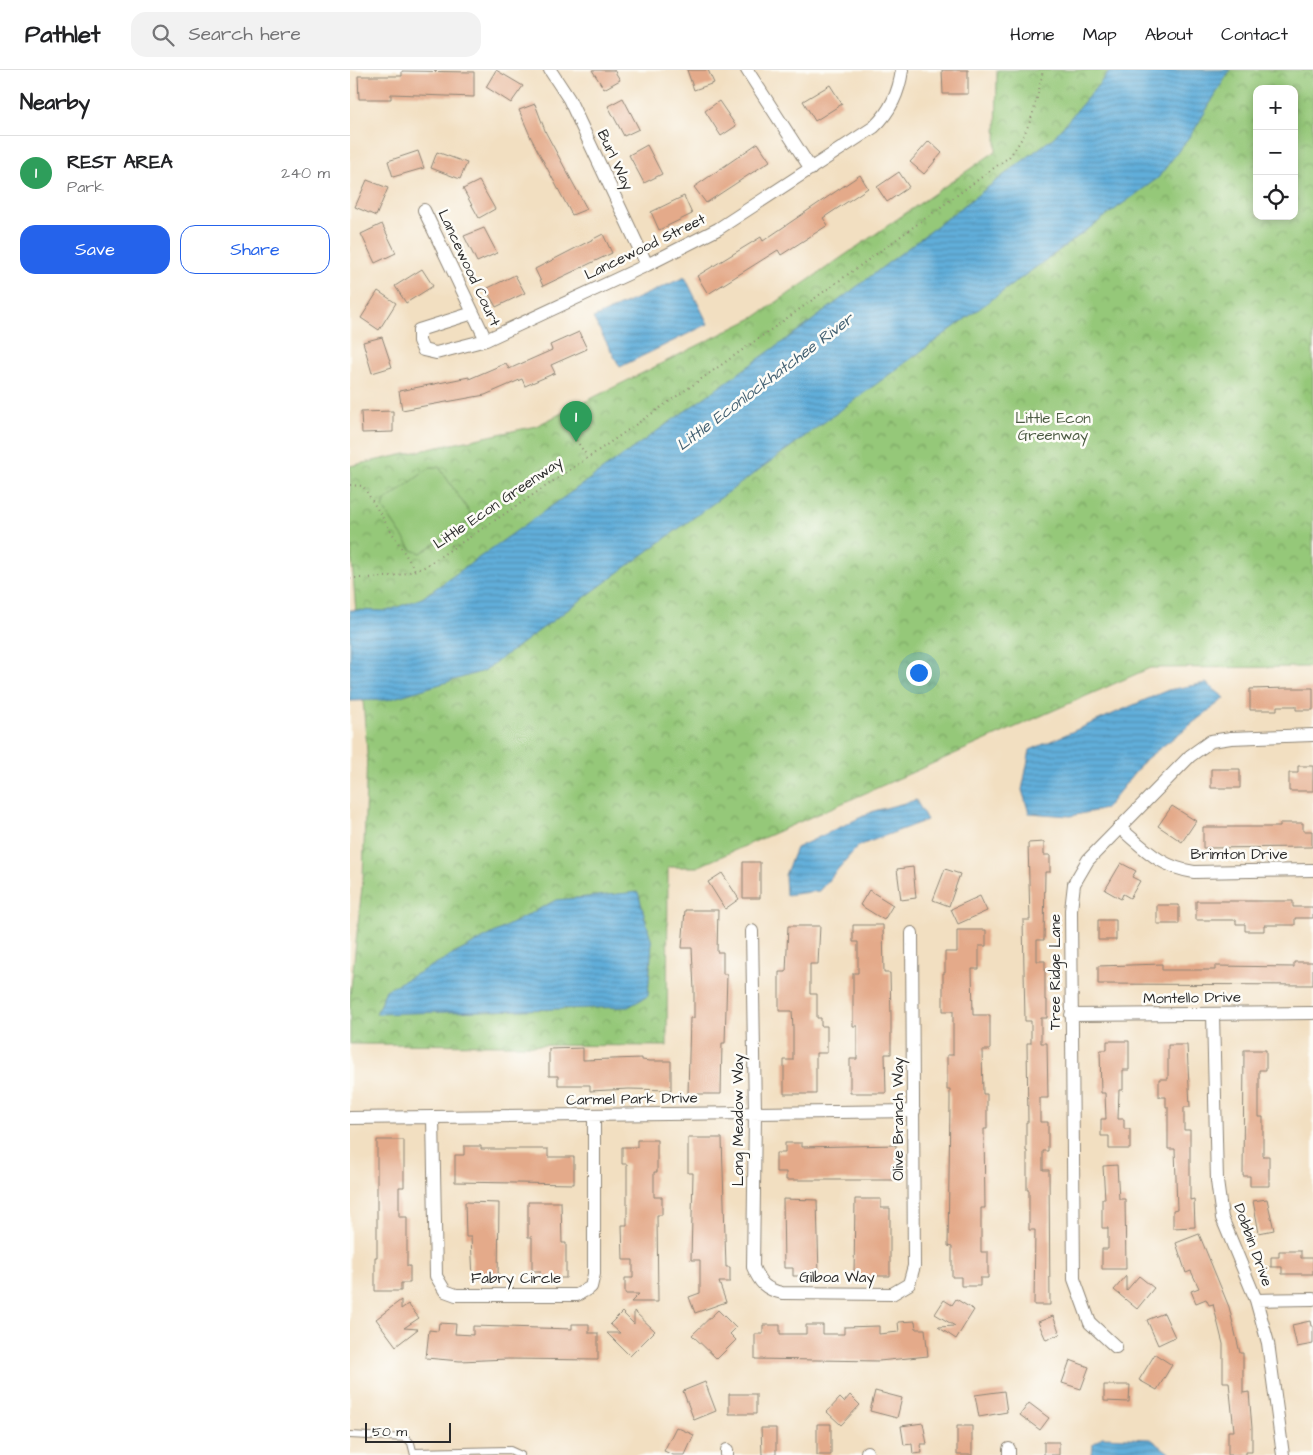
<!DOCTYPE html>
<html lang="en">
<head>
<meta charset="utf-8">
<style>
	:root { --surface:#fff; --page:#f2f2f2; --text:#202124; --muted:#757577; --line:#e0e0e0; --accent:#2563eb }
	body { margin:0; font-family:"Architects Daughter",sans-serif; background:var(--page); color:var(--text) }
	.controls { position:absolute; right:15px; top:15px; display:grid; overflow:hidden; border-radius:10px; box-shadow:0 2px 8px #0003 }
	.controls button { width:45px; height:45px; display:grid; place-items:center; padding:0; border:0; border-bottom:1px solid var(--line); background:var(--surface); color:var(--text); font:25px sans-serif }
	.scale { position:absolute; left:15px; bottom:12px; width:86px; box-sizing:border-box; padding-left:5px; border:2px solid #2b2b2b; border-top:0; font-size:14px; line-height:18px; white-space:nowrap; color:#2b2b2b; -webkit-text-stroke:4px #fdfcf7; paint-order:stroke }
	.you { position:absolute; left:568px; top:602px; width:18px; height:18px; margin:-12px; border:4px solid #fff; border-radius:50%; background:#1a73e8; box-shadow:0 0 0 8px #1a73e833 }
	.badge { display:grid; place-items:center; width:32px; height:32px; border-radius:50%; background:var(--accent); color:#fff; font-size:16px; font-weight:700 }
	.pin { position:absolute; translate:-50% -41px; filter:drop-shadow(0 1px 2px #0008) }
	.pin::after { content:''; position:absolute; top:26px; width:18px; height:15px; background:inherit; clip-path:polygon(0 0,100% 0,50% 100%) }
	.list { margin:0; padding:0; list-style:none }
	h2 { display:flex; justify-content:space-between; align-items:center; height:65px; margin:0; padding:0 20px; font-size:21px }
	h2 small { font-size:16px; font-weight:400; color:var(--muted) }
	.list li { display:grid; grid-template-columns:32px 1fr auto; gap:15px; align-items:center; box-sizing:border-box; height:75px; padding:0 20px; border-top:1px solid var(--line) }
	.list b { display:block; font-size:19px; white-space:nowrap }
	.list p { margin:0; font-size:16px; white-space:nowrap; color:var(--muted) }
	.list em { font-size:16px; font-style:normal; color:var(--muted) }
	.actions { display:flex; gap:10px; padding:15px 20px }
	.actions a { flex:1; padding:11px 0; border:1px solid var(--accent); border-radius:15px; text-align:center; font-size:18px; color:var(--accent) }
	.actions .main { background:var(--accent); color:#fff }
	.icon { flex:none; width:28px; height:28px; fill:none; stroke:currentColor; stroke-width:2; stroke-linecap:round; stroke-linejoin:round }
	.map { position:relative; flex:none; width:963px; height:1385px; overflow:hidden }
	header { display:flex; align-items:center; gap:30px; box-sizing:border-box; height:70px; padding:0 25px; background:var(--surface); border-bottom:1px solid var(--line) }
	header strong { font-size:24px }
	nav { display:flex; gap:28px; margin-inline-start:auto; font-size:18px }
	.search { width:350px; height:45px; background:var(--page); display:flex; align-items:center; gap:12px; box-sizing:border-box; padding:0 18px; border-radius:15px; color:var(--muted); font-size:19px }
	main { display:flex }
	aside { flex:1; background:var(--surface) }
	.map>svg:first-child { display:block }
	.park { fill:url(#park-crowns); stroke:#607a52; fill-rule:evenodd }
	.pitch { fill:#95c879; stroke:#607a52 }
	.water { fill:url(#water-rules); stroke:#466c82 }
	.building { fill:#e4aa8a }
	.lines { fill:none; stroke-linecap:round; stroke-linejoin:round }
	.service-casing { stroke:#8e8576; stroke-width:8 }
	.minor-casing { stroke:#8e8576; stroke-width:14 }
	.path { stroke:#8e8576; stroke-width:2; stroke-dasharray:1 4; stroke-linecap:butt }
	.service { stroke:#fff; stroke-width:6 }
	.minor { stroke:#fff; stroke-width:12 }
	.labels { text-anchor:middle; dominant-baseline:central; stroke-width:5; stroke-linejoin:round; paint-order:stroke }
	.street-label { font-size:15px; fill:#2b2b2b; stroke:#fdfcf7 }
	.park-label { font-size:15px; fill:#4b5a42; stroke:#fdfcf7 }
	.water-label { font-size:16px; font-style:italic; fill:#415f71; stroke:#fdfcf7 }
</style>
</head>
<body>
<header>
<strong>Pathlet</strong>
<div class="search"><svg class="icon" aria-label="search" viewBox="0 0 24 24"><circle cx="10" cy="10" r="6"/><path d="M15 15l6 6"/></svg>Search here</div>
<nav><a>Home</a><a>Map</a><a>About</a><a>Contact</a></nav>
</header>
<main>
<aside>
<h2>Nearby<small></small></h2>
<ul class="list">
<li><span class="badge" style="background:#2e9e5b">1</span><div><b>REST AREA</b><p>Park</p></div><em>240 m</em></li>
</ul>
<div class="actions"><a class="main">Save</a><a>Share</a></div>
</aside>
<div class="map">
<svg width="963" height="1385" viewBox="0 0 963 1385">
	<defs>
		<pattern id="park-crowns" width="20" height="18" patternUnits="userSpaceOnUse" patternTransform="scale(1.25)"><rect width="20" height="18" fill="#95c879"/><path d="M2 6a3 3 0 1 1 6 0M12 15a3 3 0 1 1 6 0" fill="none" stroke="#7aa363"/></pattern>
		<pattern id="water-rules" width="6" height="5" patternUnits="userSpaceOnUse" patternTransform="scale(1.25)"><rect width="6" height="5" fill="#61aeda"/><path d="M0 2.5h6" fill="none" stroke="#508eb1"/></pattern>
	</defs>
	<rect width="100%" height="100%" fill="#fdfcf7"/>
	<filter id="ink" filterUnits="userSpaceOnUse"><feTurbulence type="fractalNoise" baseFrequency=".02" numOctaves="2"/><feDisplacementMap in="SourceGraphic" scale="10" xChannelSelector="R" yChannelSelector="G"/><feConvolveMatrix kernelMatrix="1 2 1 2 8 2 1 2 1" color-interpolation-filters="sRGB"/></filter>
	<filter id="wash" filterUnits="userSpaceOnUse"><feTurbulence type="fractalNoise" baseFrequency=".0096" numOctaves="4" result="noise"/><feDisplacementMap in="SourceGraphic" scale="20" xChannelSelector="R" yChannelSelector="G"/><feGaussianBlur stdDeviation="1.12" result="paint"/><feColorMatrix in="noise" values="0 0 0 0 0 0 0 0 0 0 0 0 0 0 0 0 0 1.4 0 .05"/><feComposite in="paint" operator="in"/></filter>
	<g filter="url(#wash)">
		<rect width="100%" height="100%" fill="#f2dfc1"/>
		<path class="park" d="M647 0H963V597L800 598 347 797H318L317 976 0 974V927L13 808 17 681 0 467V396L186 356 405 247 646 81ZM907 19H944V146H907Z"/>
		<path class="pitch" d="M81 397H89L120 443 118 452 71 483 62 480 33 438 35 431Z"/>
		<path class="water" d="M761 0H880L845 59 808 108 134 601 37 630 0 631V540L37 541 72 528 455 256 704 67Z
			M335 207 358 254 270 297 243 248Z
			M856 613 875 628 796 689 755 739 720 746 679 743 672 720 680 680 818 620Z
			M566 730 577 750 508 776 469 821 436 825 435 805 446 778 524 741Z
			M288 822 302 873 298 926 278 937 26 944 36 920 206 830Z
			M752 1367 801 1369 822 1385H742L743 1374Z"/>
		<g id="blocks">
			<path class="building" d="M146 0 173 16 161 33 136 17Z
				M242 0H264L270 10 254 19Z
				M337 0H358L364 13 344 20Z
				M592 0H618V24H593Z
				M52 1 124 2V27L41 24V29H9L8 6H52Z
				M480 15 492 34 465 51 453 31Z
				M273 28 289 59 274 66 258 36Z
				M369 31 386 56 371 66 355 41Z
				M185 34 196 63 237 139 222 145 181 68 169 40Z
				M579 71 592 83 574 104 560 92Z
				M408 73 420 91 356 133 344 117Z
				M297 75 312 104 294 113 279 85Z
				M68 81 74 98 43 107 38 91Z
				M87 82 117 93 110 109 81 98Z
				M549 102 559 117 537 132 527 117Z
				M510 105 518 118 473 148 478 155 431 185 428 180 358 224 347 206 411 167 413 171Z
				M17 110 38 118 26 146 5 137Z
				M129 111 145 139 129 148 113 119Z
				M334 126 342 144 309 160 301 142Z
				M32 154 46 183 25 193 11 164Z
				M134 158 147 183 127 192 114 166Z
				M253 164 262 183 193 216 185 199Z
				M72 199 83 216 56 233 45 216Z
				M165 205 175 223 146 237 136 219Z
				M28 221 46 233 29 260 11 248Z
				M229 262 237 279 201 295 205 303 175 316 172 309 135 325 52 340 49 321 119 307V309L156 293 159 299 202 280 200 275Z
				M32 267 42 297 22 303 13 272Z
				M43 341V362L12 363 11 342Z
				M938 618H963V640H946V636H927V640H900V619Z
				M948 696H963V721H939V703H948Z
				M861 699H890V718H861Z
				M822 736 846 751 832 772 808 756Z
				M930 753H953V761H962V777L853 778V757H930Z
				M694 772V785H700V802H695L694 870H687V891H695V930H697V948H691V973H697L698 1028H690V1052H698V1081H693V1100H699L700 1235H684L685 1160H679V1120H677V1081H676V1052H678L677 973H681V951H675L673 850H680L678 773Z
				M393 792H410V828H393Z
				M771 793 786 801 782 807 790 811 780 828 773 824 771 829 755 820Z
				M563 797 566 828 551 830 547 799Z
				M595 799 610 804 599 836 583 830Z
				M372 803 389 829 375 839 358 812Z
				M519 820 543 835 534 850 510 835Z
				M630 826 637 841 608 854 601 839Z
				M846 831H943V837H963V848H945V855H914V861H895V854H886V850H846Z
				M807 835H829V854H807Z
				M335 840H368L367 882H373V904H377L375 973H372L371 1024H338L340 948H344V920L342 878H332Z
				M748 850H766V870H748Z
				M503 855H533L534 903H540L541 946V984H535L536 1023H500V989H507V956H503V903H508V872H503Z
				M438 856H470L468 894H460V924H467V948H471V956H477V983H466V1024H434V990H443V958L442 941H429V902H436Z
				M607 860H636V876H629V899H622L623 945H640V980H632L633 1024H637V1059H634L635 1138H631V1182H638V1208H630V1216H611V1207H602V1177L598 1176 600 1034V1020H597V985H603V941H593V903H595V882H607Z
				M944 892H963V915L748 914V896L812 894V900H865V896L944 897Z
				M757 971H779V1000H773V1020H769L768 1049H774V1059H780V1079H759V1066H751V1049H756L755 1023H751L750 980H757Z
				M818 975H837L840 1037H834V1060H840V1130L844 1129 845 1157 823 1158V1140L827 1139 825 1079H818V1037H816V1027H809V1009H818Z
				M233 978V990L292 988V990L300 991H321V1020L279 1019 240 1021V1015H208V1006H199V979Z
				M894 980H916V1000H909V1047H913V1086H919V1116H900V1106H893Z
				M338 1068H372L376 1197H380V1212H369L376 1232 345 1243 339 1227 350 1223V1190H341L343 1103H338Z
				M27 1070H54V1117H49V1147H57V1196H60V1213H51V1221H25V1187H27Z
				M287 1070H307V1102H304V1127H312V1145H307L308 1232H281L289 1224H275V1208H283V1190H273L272 1155H277V1094H272V1077H287Z
				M435 1073H452V1077L546 1075V1110H436V1102H426V1083H435Z
				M114 1076H131V1079H198V1087H224V1114L105 1112V1085H114Z
				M767 1095 769 1129H775L776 1199H752V1179H758V1158H752V1129H755L753 1096Z
				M433 1129 467 1130 469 1206H443V1198H434Z
				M505 1129H531V1138H540V1206H504Z
				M917 1129 924 1160 909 1163 903 1131Z
				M115 1132 149 1133 148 1209H123L121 1167H116Z
				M178 1132H211L212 1173H216V1208H190V1201H182V1167H178Z
				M849 1164 879 1237 890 1283H893V1323L899 1322 902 1358V1382H896V1385H878V1361H884L879 1312H873V1274L863 1234 859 1235 856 1229 846 1233 841 1221 849 1218 841 1201 836 1203 826 1173Z
				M929 1181H951V1188H963V1204H932V1197H921V1187H929Z
				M776 1206V1221L789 1206 804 1218 787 1239 764 1220Z
				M606 1229 624 1240 606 1269 588 1257 605 1256 585 1244 594 1230 602 1235Z
				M51 1230V1239L58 1234 69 1248 54 1258 68 1259 46 1276 26 1249Z
				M368 1240 386 1258 380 1264 386 1270 367 1289 342 1265Z
				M284 1241 305 1261 280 1286 257 1263H270L260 1254 272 1242 284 1254Z
				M814 1243 825 1267 808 1275 797 1250Z
				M703 1246 710 1264 696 1270 688 1252Z
				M565 1251 566 1259H575L578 1286 529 1291 405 1289V1264H413V1255H430V1264H456V1255H473V1264H494V1257L529 1256V1264L549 1262 548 1252Z
				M960 1251 961 1256H963V1274L947 1277 942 1255Z
				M89 1253 106 1254 105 1264 123 1265V1256L222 1259V1254H239V1263H248V1290L158 1289 110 1291 76 1288 79 1260 88 1261Z
				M805 1284 822 1295 807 1320 789 1310Z
				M720 1290 739 1297 731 1319 712 1313Z
				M355 1312 366 1341 344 1350 333 1321Z
				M754 1315H780L779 1332 754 1331Z
				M525 1321 552 1328 547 1348 520 1341Z
				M654 1321 657 1342 629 1347 625 1325Z
				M379 1324H406V1344H379Z
				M500 1325 510 1335 491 1355 477 1342 490 1328 494 1332Z
				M679 1333 699 1348 690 1360 670 1345Z
				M573 1353 577 1374H571L572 1383 563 1384 562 1374 554 1375 551 1356Z
				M467 1354H481V1385H467Z
				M607 1356H622V1385H607Z
				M326 1357 344 1365 335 1385H323L314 1381Z
				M411 1358H426V1385H412Z
				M694 1372H709V1385H694Z"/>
		</g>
	</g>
	<g filter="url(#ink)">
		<use href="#blocks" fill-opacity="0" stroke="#8e8576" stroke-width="1"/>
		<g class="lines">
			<g class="service-casing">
				<path id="service" d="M0 1365 56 1368 61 1373 64 1385
					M64 1382 160 1380 171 1385"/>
			</g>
			<g class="minor-casing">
				<path id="minor" d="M200 0 219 29 297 195
					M397 0 461 99
					M74 140 136 270
					M123 243 69 260V271L73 280 86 283 136 270 297 195 368 159 524 57C541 41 549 23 552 0
					M770 758C795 779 810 797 844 802L963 800
					M402 861 405 1043 403 1197C410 1213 415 1219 432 1223L542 1224 559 1214 564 1196 562 863
					M863 944 867 1111 872 1148 906 1230 918 1273 933 1385
					M721 945 963 943
					M0 1048 564 1041
					M83 1048 86 1206 95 1221 106 1225H227L241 1217 244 1204V1047
					M906 1230 963 1229
					M766 1277 740 1253 724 1209 721 840 724 814 738 790 840 686 861 671 881 668 963 665
					M377 1380V1385
					M517 1382V1385
					M659 1385V1379"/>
			</g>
			<path class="path" d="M226 370 237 386
				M0 415 13 416 65 500
				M95 467 103 478
				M0 508C30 508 46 508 74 497 274 367 467 228 659 87 682 58 686 35 693 0"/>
			<use href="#service" class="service"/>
			<use href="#minor" class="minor"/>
		</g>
	</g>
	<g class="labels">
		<g class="street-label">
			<text transform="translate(265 90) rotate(65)">Burl Way</text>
			<text transform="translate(295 177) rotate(-26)">Lancewood Street</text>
			<text transform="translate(119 198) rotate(65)">Lancewood Court</text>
			<text transform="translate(148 433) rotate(-34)">Little Econ Greenway</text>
			<text x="889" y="784">Brimton Drive</text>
			<text transform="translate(705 902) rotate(-90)">Tree Ridge Lane</text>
			<text transform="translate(842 928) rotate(-1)">Montello Drive</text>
			<text transform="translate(282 1029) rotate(-1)">Carmel Park Drive</text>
			<text transform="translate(548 1049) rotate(-90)">Olive Branch Way</text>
			<text transform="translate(388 1050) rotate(-90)">Long Meadow Way</text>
			<text transform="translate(903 1175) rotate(70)">Dobbin Drive</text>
			<text x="487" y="1207">Gilboa Way</text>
			<text x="166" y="1208">Fabry Circle</text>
		</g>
		<g class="park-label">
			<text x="703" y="348">Little Econ<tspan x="703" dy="17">Greenway</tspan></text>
		</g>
		<g class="water-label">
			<text transform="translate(415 312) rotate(-37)">Little Econlockhatchee River</text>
		</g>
	</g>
</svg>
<div class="controls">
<button>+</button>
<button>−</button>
<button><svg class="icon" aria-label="locate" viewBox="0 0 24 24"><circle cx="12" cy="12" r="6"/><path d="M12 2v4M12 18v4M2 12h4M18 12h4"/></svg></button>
</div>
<div class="scale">50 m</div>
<div class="you"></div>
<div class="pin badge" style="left:226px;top:372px;background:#2e9e5b">1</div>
</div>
</main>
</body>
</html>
